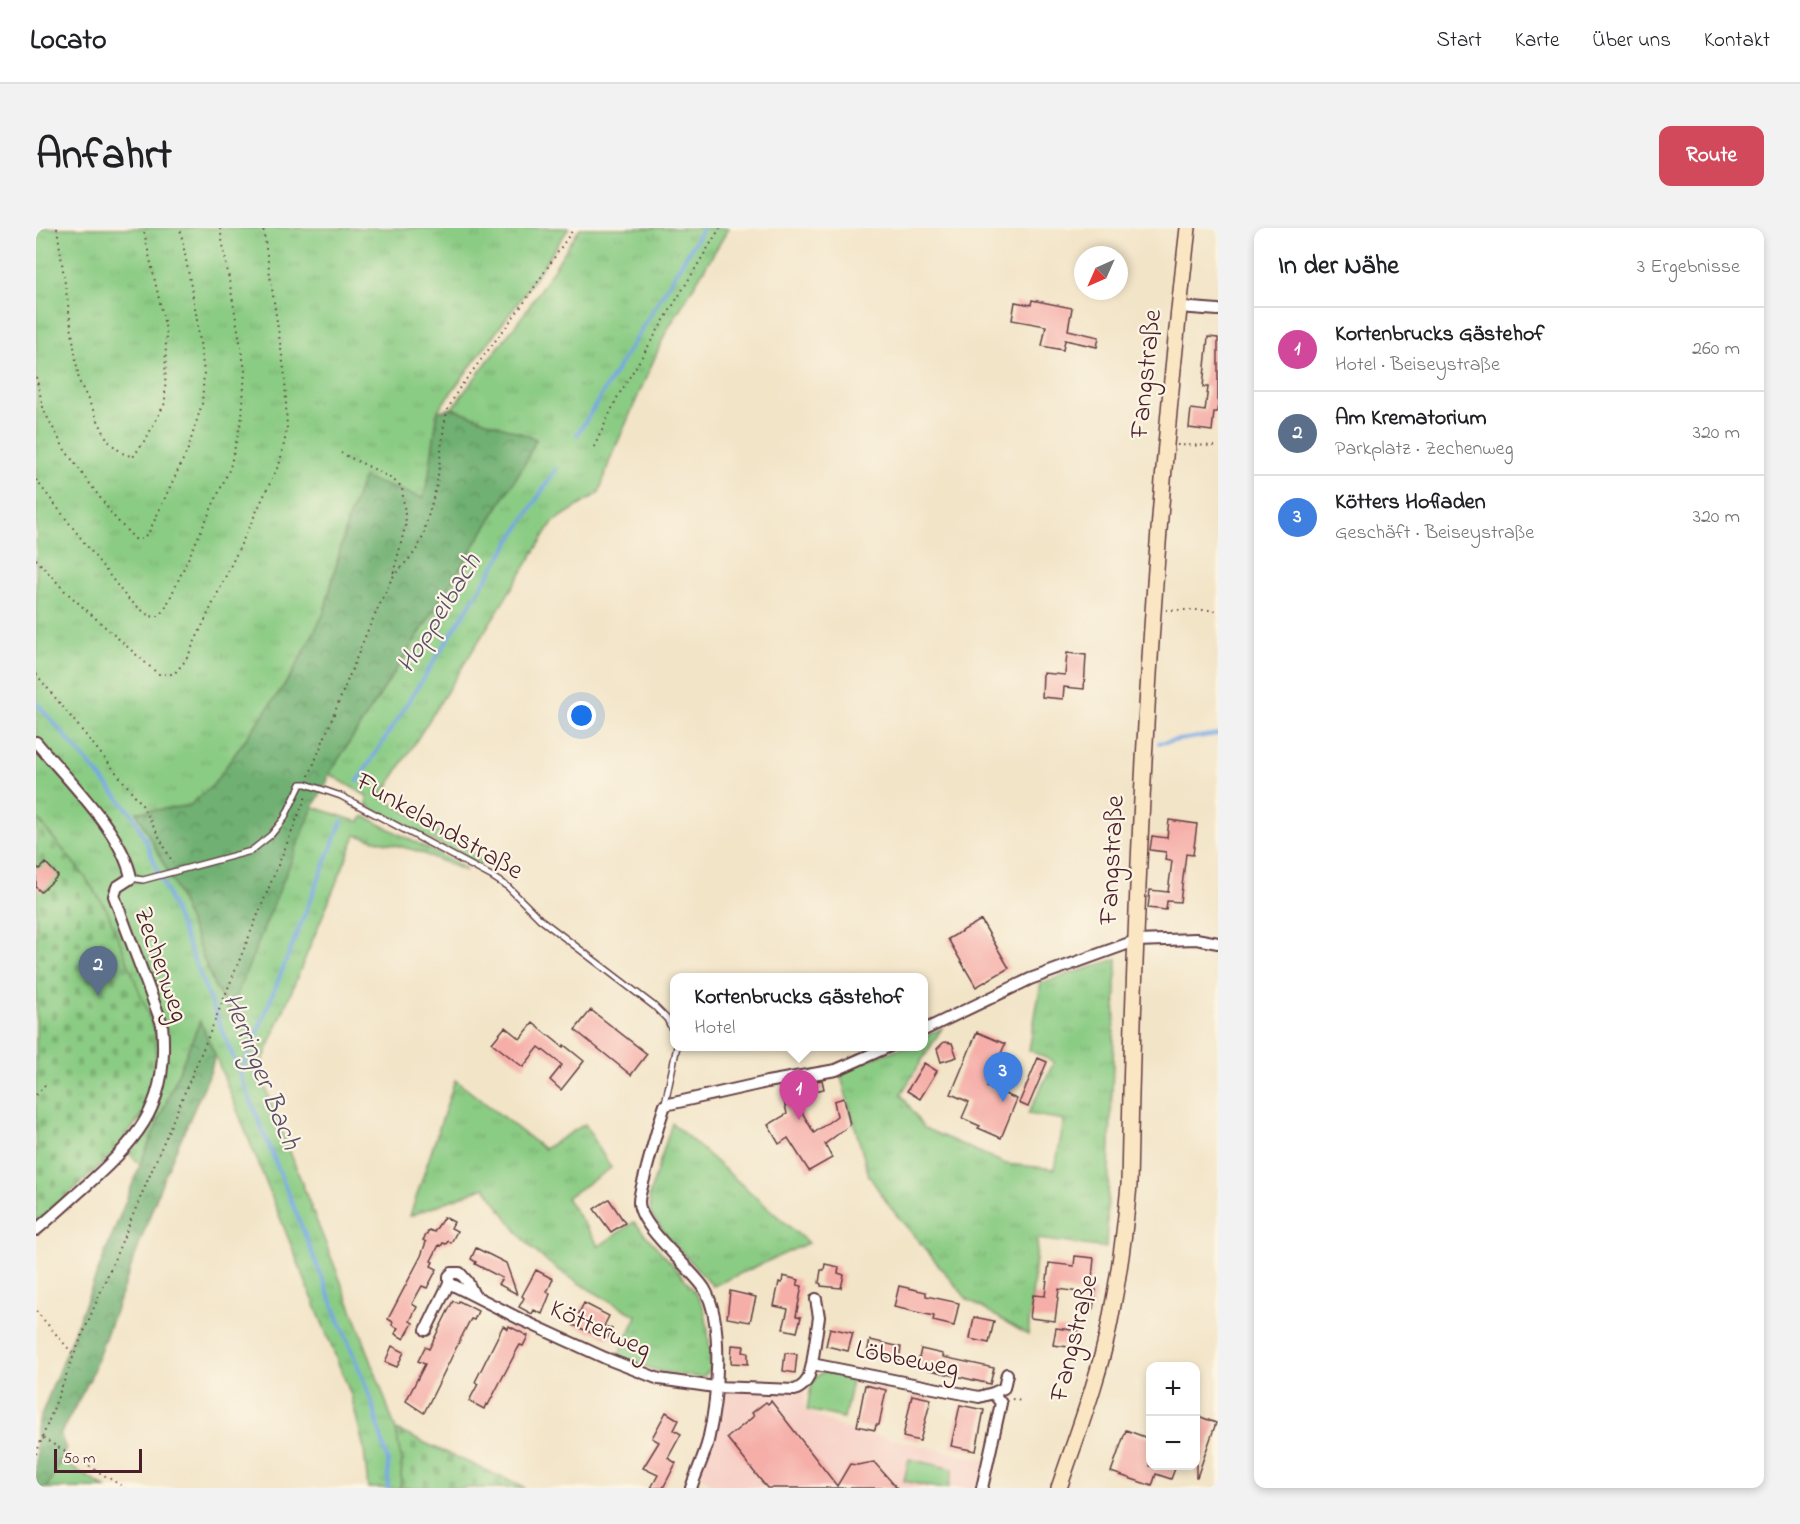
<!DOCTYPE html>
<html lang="de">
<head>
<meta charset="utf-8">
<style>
	:root { --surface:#fff; --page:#f2f2f2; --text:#202124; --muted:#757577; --line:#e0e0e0; --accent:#d1495b }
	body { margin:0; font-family:"Indie Flower",sans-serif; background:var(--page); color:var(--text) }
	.controls { position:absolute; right:18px; bottom:18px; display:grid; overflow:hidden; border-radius:12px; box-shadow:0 3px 9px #0003 }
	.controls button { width:54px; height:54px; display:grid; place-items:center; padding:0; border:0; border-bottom:2px solid var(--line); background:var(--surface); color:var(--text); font:30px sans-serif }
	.compass { position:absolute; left:1038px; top:18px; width:54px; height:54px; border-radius:50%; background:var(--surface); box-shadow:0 3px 9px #0003; rotate:225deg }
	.scale { position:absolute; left:18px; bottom:15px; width:88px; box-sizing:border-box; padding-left:6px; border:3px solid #4a1f2b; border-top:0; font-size:16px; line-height:21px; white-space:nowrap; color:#4a1f2b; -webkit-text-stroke:4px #fcf5e5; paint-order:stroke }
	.you { position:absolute; left:546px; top:488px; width:21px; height:21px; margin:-15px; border:4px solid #fff; border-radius:50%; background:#1a73e8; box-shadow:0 0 0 9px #1a73e833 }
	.badge { display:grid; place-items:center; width:39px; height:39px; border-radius:50%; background:var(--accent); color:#fff; font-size:20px; font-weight:700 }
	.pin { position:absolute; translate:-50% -50px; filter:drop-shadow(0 2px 3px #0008) }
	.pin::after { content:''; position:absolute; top:32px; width:21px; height:18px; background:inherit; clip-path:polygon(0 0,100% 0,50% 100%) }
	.popup { position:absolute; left:634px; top:745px; width:258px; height:78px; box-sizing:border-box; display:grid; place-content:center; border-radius:12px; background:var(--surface); filter:drop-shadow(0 2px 4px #0005); font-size:20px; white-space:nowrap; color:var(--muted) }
	.popup b { font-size:22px; color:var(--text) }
	.popup::after { content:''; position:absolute; left:50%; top:100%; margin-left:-12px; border:12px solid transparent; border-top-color:var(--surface) }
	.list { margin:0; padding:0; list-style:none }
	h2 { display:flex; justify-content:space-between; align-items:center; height:78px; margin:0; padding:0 24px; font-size:26px }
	h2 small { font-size:20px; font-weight:400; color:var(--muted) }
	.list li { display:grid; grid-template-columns:39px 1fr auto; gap:18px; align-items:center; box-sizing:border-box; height:84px; padding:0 24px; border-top:2px solid var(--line) }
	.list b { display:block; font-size:22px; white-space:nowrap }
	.list p { margin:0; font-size:20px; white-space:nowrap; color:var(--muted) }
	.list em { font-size:20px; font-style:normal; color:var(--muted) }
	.map { position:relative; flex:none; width:1182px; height:1260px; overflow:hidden; border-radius:12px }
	header { display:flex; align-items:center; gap:36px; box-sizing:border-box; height:84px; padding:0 30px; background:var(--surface); border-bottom:2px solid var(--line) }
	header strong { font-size:28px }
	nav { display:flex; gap:33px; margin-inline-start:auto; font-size:21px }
	.intro { display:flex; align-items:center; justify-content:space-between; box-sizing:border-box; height:144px; padding:0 36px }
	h1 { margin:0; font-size:42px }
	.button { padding:15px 27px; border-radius:12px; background:var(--accent); color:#fff; font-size:21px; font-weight:700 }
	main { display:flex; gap:36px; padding:0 36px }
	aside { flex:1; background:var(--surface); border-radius:12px; box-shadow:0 3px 9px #0003 }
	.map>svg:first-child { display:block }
	.built { fill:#f7d1c7 }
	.grass { fill:url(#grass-tufts); stroke:#6a7658; stroke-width:1.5 }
	.forest { fill:url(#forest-crowns); stroke:#5d684e; stroke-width:1.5 }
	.cemetery { fill:url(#cemetery-stones); stroke:#6a7658; stroke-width:1.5 }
	.green { fill:#8bcc84; stroke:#6a7658; stroke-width:1.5 }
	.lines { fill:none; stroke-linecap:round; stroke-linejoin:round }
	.stream { stroke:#77a7e2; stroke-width:4 }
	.building { fill:#f5aea8 }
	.lane-casing { stroke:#633d42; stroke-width:8 }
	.street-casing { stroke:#633d42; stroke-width:14 }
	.secondary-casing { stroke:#633d42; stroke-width:18 }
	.path { stroke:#633d42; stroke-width:2; stroke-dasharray:1.5 4.5; stroke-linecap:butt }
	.lane { stroke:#fff; stroke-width:5 }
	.street { stroke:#fff; stroke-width:10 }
	.secondary { stroke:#fbe6c4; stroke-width:15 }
	.labels { text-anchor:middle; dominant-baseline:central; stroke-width:4.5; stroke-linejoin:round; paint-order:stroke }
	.street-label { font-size:27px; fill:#4a1f2b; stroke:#fcf5e5 }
	.water-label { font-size:28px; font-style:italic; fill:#5a4f6b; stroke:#fcf5e5 }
</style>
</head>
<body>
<header>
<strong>Locato</strong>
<nav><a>Start</a><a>Karte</a><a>Über uns</a><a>Kontakt</a></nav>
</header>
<div class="intro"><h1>Anfahrt</h1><a class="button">Route</a></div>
<main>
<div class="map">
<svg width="1182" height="1260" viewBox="0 0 1182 1260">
	<defs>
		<pattern id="grass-tufts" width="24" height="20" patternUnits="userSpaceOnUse" patternTransform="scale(1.5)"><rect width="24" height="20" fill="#8bcc84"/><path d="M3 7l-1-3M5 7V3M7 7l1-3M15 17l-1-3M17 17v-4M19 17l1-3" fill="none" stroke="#79af72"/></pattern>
		<pattern id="forest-crowns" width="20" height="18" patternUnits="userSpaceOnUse" patternTransform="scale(1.5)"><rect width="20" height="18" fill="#70b072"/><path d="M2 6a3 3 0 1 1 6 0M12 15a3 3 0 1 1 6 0" fill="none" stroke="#5e8f5e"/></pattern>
		<pattern id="cemetery-stones" width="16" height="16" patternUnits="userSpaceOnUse" patternTransform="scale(1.5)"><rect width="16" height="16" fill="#8bcc84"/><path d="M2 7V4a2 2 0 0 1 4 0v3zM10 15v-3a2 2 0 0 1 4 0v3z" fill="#79af72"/></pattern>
	</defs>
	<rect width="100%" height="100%" fill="#fcf5e5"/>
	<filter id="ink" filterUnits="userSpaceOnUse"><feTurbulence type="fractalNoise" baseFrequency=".0167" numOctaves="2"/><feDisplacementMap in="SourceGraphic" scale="12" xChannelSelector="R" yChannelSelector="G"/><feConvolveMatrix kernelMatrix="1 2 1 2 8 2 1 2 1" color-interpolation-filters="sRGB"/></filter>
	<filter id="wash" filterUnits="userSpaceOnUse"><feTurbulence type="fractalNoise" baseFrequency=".008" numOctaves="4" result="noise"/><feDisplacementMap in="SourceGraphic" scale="24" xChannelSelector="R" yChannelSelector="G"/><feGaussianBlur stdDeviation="1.35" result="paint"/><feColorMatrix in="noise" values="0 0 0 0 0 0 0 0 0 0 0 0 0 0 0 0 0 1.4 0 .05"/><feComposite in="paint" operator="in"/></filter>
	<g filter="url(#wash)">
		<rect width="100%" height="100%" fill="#f2e4c7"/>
		<path class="built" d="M769 1159 768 1182 807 1200 949 1232 943 1260H681L664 1247 681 1161Z"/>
		<path class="grass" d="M0 0H533L481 76 402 182 392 253 387 271 327 250 312 292 287 388 256 446 177 557 153 578 101 584 138 656 178 757 193 784 277 579 323 594 328 588 424 637 430 643 378 622 320 607 223 842 275 979 323 1099 360 1202 366 1236 364 1260H332L328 1221 315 1167 179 827 164 794 104 937 93 925 107 885 71 682 49 649 0 589Z
			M544 0H693L630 104 574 232 563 265 517 294 345 569 422 615 447 632 444 638 331 578V568L293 546 397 384 488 237 500 212 416 180 491 82Z
			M1081 731 1070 1020 1002 1011 992 1107 931 1071 854 979 833 948 803 842 867 819 888 818V809L906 800 865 866 888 900 970 936 1019 941 1028 892 992 886 1018 834 993 822 1005 755Z
			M419 852 508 921 549 896 575 940 530 970 563 1018 598 994C615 1014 661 1059 668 1081 673 1100 674 1122 675 1141L666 1150 622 1143 582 1128 601 1088C567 1069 533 1052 503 1027 482 1008 466 982 449 959L374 988Z
			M636 895 772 1015 677 1058 636 1014 615 987 613 968Z"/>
		<path class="forest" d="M416 180 500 211 488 237 397 384 293 546 291 554 277 579 194 784 178 757 138 656 101 584 153 578 177 557 256 446 288 385 312 292 327 250 387 270 392 253 402 183Z
			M164 793 179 827 174 845 128 949 54 1151 24 1207 30 1220 29 1223 11 1260H0V1200L104 937Z"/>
		<path class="cemetery" d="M0 589 49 649 71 682 119 803 121 854 107 885 79 924 0 996Z
			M360 1202 489 1260H364L366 1236Z"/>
		<path class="green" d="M788 1144 813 1148 816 1153 808 1190 771 1182C774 1168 773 1149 788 1144Z
			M873 1231 917 1241 912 1260H901L868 1253Z
			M25 1233 70 1260H11Z"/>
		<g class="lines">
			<path class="stream" d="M541 207 667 0
				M0 474 97 587 110 613 335 1171 352 1234V1260
				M1123 515 1182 506
				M322 553 520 241
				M205 845 306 593"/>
		</g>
		<g id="blocks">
			<path class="building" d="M996 72 1036 80 1032 102 1063 109 1061 119 1029 112 1027 122 1006 118 1010 98 976 92 979 74 995 77Z
				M1172 109 1182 110V174L1181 184H1178L1176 203 1153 200 1155 181 1169 183 1172 159H1167Z
				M1031 425 1050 427 1048 461 1028 459 1027 471 1006 469 1007 445 1029 447Z
				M1133 592 1161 596 1157 627 1150 626 1144 674 1131 673 1130 682 1112 680 1114 662 1132 664 1136 633 1129 632 1130 624 1114 622 1116 608 1131 610Z
				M10 635 22 648 5 664 0 659V639L4 641Z
				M945 692 973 740 940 759 912 711Z
				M555 782 611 826 595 847 539 802Z
				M497 795 527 819 528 817 548 833 525 862 514 852 526 837 503 819 487 839 456 815 469 799 484 811Z
				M941 804 969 816 951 859 981 871 965 910 942 900 944 898 926 890 933 874 915 866Z
				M908 814 916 815 921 829 905 834 901 821Z
				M1002 830 1011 834 992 879 983 875Z
				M888 835 901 843 884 871 871 863Z
				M786 852 788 861 756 867 778 905 801 888 798 873 808 870 814 897 789 916 796 930 773 943 752 910 743 916 732 897 751 886 745 859Z
				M573 971 589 995 575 1004 558 981Z
				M408 989 418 994 415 1000 421 1003 415 1015 412 1013 410 1016 407 1015 405 1018 403 1017 395 1033 397 1034 395 1038 401 1041 391 1060 386 1058 376 1076 381 1079 374 1093 377 1095 368 1111 359 1106 362 1100 356 1097 357 1094 352 1091 385 1028 390 1014 387 1012 393 1002 398 1004Z
				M440 1020 470 1035 481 1066 462 1056 466 1050 439 1036 440 1034 435 1031Z
				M1039 1028 1058 1030 1055 1062H1060L1057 1081 1047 1079 1049 1065 1023 1061 1019 1093 994 1090 997 1067 1009 1068 1013 1035 1038 1038Z
				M789 1036 803 1039 802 1045 808 1047 805 1060 785 1058V1056L783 1055 785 1042H788Z
				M500 1042 517 1051 511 1064 514 1066 506 1086 498 1082 496 1086 483 1079 488 1070 486 1068Z
				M747 1048 763 1052 761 1057 766 1058 760 1088 765 1089 761 1104 747 1101 752 1081 738 1078 743 1054 746 1055Z
				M863 1058 890 1064V1068L923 1075 918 1098 897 1093 898 1088 858 1079Z
				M694 1063 720 1069 714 1094 691 1090Z
				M417 1073 422 1075 423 1073 442 1083 438 1092 435 1091 432 1096 388 1185 370 1173 389 1136 382 1133 389 1119 393 1121Z
				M548 1075 573 1088 568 1098 576 1101 572 1110 557 1103 556 1105 537 1097Z
				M938 1089 958 1093 953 1115 934 1111Z
				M467 1098 472 1101 473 1098 492 1108 487 1118 484 1117 481 1122 452 1177 450 1176 448 1181 433 1173 442 1156 439 1154Z
				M794 1100 817 1105 812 1123 790 1118Z
				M1020 1100 1043 1103 1041 1120 1017 1117Z
				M834 1112 865 1119 863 1132 831 1125Z
				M696 1117 708 1118 707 1124 712 1125V1136L695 1135Z
				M356 1118 368 1124 361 1139 349 1134Z
				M885 1121 907 1126V1129L958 1140 954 1156 881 1139Z
				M749 1125 761 1126 759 1145 747 1143Z
				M829 1157 850 1162 843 1197H840L839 1202 821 1198Z
				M876 1167 895 1171 884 1213 867 1209Z
				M735 1173 801 1258 814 1236 821 1237 838 1234 861 1260H731L691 1210 718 1188 716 1185 730 1174 732 1176Z
				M924 1177 948 1182 940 1223 915 1218Z
				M630 1184 643 1192 638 1202 645 1206 632 1230 640 1235 627 1260H615L622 1247 607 1240 623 1214 616 1210Z
				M1160 1187 1180 1195 1161 1249H1160Z
				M1090 1202 1114 1211V1238H1140L1135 1251 1120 1246 1116 1258 1075 1244Z"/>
		</g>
	</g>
	<g filter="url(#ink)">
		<use href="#blocks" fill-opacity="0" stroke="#633d42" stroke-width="1.5"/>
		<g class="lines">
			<g class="lane-casing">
				<path id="lane" d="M95 650 107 652 215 623 235 607 248 591 265 556H270L305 568 455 648 472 659 504 691 618 778 631 791 638 805
					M629 876 641 818"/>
			</g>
			<g class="street-casing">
				<path id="street" d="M1143 79 1182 82
					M0 514C30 550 87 605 95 650L81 659 78 668 126 796C133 874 107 906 52 956 35 971 18 987 0 1002
					M888 802 994 751 1099 713 1160 711 1182 715
					M413 1055V1048L416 1045H424L431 1053 438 1067
					M390 1102 413 1055 486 1092 569 1130 623 1151 679 1159 759 1162C772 1156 773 1149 776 1136L943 1169 957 1165 965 1175 946 1260
					M776 1136 783 1089 780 1071
					M957 1165 968 1160 971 1146
					M655 1260C660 1245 668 1229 672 1213 681 1175 689 1094 668 1060 654 1039 603 998 603 974 603 966 607 956 609 947 615 924 621 901 629 877L731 854 800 842 854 818"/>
			</g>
			<g class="secondary-casing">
				<path id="secondary" d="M1023 1260C1041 1207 1064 1147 1074 1093 1083 1048 1089 1002 1093 957 1099 637 1115 317 1152 0"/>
			</g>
			<path class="path" d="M21 0 43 153 72 213 86 225 97 229 111 209 129 175 130 102 107 0
				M0 149 8 183 29 222 79 290 99 311H106L113 304 152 221 166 176 168 144 160 85 144 0
				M1141 217 1182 218
				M558 219 582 168 684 0
				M305 225C319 233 358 248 366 260L370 295 357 347
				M0 252 91 370 113 388 121 389 129 381 194 240 206 189 209 142 184 0
				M0 331 29 363 122 446H138L150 432 244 234 251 202 249 148 227 0
				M1130 382H1182
				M0 446 105 575 137 635
				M273 548 331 404 356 350 379 324 386 311 401 256 408 197 412 181 422 162 485 79 538 0
				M0 867 9 857
				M0 1083 38 1127
				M976 1171 985 1173
				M7 1210 89 1260
				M0 1226 38 1127 175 802 271 566"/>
			<use href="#lane" class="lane"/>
			<use href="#street" class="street"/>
			<use href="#secondary" class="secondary"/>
		</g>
	</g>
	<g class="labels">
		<g class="street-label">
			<text transform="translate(1111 146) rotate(-84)">Fangstraße</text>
			<text transform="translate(403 599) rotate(30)">Funkelandstraße</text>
			<text transform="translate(1077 632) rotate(-87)">Fangstraße</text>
			<text transform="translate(124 737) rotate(71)">Zechenweg</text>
			<text transform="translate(564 1102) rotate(24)">Kötterweg</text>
			<text transform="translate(1039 1110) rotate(-76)">Fangstraße</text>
			<text transform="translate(871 1132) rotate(11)">Löbbeweg</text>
		</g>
		<g class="water-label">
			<text transform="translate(404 386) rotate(-58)">Hoppeibach</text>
			<text transform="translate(224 844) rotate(68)">Herringer Bach</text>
		</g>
	</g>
</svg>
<div class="controls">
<button>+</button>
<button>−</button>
</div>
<svg class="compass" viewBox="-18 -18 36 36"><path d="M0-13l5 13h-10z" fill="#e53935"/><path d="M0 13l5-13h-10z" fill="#757577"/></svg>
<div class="scale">50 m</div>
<div class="you"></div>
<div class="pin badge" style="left:763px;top:892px;background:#d1479c">1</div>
<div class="popup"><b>Kortenbrucks Gästehof</b>Hotel</div>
<div class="pin badge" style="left:62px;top:768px;background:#5c6f8a">2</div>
<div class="pin badge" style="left:967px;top:874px;background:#3f7fe0">3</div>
</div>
<aside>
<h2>In der Nähe<small>3 Ergebnisse</small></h2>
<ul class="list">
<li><span class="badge" style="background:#d1479c">1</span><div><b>Kortenbrucks Gästehof</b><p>Hotel · Beiseystraße</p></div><em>260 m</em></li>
<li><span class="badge" style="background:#5c6f8a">2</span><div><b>Am Krematorium</b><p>Parkplatz · Zechenweg</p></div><em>320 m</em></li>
<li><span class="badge" style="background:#3f7fe0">3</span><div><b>Kötters Hofladen</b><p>Geschäft · Beiseystraße</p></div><em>320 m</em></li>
</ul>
</aside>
</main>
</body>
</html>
